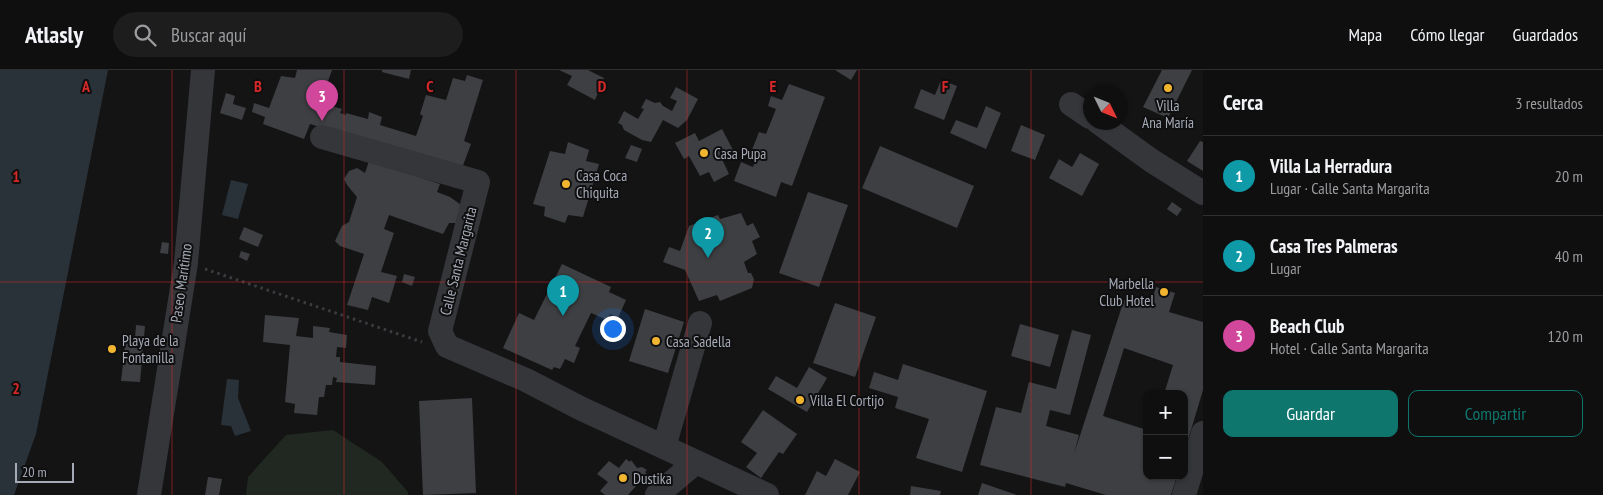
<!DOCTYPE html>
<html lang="es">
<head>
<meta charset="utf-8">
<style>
	:root { --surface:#0f0f10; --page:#1d1d1e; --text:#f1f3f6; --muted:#9b9c9f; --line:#2f2f30; --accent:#0f766e }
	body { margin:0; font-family:"PT Sans Narrow",sans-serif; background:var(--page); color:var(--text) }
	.controls { position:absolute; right:15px; bottom:15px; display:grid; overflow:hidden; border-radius:10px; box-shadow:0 1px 4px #0004 }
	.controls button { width:45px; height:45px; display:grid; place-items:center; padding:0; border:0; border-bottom:1px solid var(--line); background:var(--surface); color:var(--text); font:25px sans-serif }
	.compass { position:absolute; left:1083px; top:15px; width:45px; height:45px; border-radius:50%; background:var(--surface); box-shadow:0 1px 4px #0004; rotate:133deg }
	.scale { position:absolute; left:15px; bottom:12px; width:59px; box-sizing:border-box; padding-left:5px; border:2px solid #a5aab6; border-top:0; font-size:14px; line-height:18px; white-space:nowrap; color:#a5aab6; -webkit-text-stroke:4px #0f0f10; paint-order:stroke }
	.you { position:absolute; left:612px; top:258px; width:18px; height:18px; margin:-12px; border:4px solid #fff; border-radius:50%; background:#1a73e8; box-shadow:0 0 0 8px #1a73e833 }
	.badge { display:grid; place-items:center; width:32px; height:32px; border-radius:50%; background:var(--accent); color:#fff; font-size:16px; font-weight:700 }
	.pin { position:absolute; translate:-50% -41px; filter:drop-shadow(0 1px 2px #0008) }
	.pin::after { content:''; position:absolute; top:26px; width:18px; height:15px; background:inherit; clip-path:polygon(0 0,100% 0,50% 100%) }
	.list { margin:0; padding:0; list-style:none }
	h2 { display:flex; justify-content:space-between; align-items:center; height:65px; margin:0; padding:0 20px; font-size:21px }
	h2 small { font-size:16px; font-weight:400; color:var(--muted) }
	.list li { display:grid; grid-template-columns:32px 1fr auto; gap:15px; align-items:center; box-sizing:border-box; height:80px; padding:0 20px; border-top:1px solid var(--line) }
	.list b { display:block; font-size:19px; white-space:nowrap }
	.list p { margin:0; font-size:16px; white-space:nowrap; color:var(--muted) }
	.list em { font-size:16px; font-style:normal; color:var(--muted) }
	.actions { display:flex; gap:10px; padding:15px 20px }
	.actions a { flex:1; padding:11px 0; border:1px solid var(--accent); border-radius:10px; text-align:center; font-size:18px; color:var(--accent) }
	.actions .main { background:var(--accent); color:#fff }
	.icon { flex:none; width:28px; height:28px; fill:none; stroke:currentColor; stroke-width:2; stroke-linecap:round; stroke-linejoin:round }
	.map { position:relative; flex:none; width:1203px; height:425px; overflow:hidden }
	header { display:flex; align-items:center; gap:30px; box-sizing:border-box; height:70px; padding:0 25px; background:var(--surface); border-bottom:1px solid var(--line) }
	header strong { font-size:24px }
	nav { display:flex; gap:28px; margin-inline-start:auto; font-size:18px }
	.search { width:350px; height:45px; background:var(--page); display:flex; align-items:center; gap:12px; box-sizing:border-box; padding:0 18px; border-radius:28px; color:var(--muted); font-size:19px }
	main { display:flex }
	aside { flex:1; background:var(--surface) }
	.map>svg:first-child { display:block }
	.green { fill:#202821 }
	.water { fill:#2a3239 }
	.building { fill:#3e3f42 }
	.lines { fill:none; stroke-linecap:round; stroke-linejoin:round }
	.path { stroke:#3b3c41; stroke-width:3; stroke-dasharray:2.5 4; stroke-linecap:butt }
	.minor { stroke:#35363a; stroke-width:24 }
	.grid { fill:none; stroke:#d62828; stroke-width:1; stroke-opacity:0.55 }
	.poi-dot { fill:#f2b530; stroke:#0f0f10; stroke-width:2 }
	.labels { text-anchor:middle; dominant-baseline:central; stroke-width:4; stroke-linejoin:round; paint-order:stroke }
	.poi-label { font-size:15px; fill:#a5aab6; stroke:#0f0f10; text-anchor:start }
	.street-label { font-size:15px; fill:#a5aab6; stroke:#0f0f10 }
	.grid-label { font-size:16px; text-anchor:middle; font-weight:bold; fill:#d62828; stroke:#0f0f10; stroke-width:4; stroke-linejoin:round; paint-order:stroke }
</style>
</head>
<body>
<header>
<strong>Atlasly</strong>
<div class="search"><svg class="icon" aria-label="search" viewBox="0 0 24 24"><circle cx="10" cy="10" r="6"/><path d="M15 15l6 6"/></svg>Buscar aquí</div>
<nav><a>Mapa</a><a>Cómo llegar</a><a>Guardados</a></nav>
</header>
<main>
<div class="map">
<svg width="1203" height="425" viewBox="0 0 1203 425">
	<rect width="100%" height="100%" fill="#141415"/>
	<path class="green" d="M333 360 382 392 408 422V425H246L248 407 286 365Z"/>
	<path class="water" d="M0 0H108L36 364 14 425H0Z
		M231 110 248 114 238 149 222 145Z
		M227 309 239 310 238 328 251 361 235 366 231 356 221 355Z"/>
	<path class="building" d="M297 0H332L327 14 325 13 318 35 330 40 332 36 342 39 340 43 346 45V43L368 49 369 42 382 47 380 55 416 66 423 46 420 44 426 25 446 30 453 8 465 11 467 5 483 10 464 71 471 74 461 101 310 54 304 69 263 54 265 47 252 42 254 33 269 38 281 6 295 8Z
		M382 0H411L409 9 382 2Z
		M559 0H588L604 8 595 30 567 15 572 6Z
		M835 0H857L851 10Z
		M1162 0H1192L1168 48 1143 37Z
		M941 10 957 16 944 50 914 38 921 19 935 25Z
		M789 14 825 27 792 116 781 112 776 127 734 111 741 92 753 97 757 87 750 85 759 62 766 64 776 39 768 36 771 26 782 30Z
		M676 17 698 29 687 50 678 58 663 50 651 72 642 70 624 60 622 55 618 53 624 41 638 49 644 39 641 38 646 29 655 33 660 32 663 36 672 41 677 31 670 28Z
		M226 23 235 26 233 34 246 38 242 50 220 43Z
		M986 36 1001 43 986 79 950 63 956 50 977 58Z
		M1021 55 1045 65 1035 90 1011 81Z
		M722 59 733 80 721 87 729 104 714 112 709 102 700 106 689 86 684 89 675 73 695 63 699 71Z
		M1200 71 1203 72V101L1187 91Z
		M568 72 589 80 586 91 599 94 583 147 568 145 565 153 544 146 545 137 533 134 550 81 565 84Z
		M631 75 642 79 637 92 625 88Z
		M880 76 974 116 957 158 862 118Z
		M1080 83 1099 94 1082 126 1049 108 1059 89 1072 97Z
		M369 91 440 114 437 122 450 127 464 137 460 153H449L443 164 389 145 384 159 394 163 381 202 397 206 389 233 372 227 368 240 347 235 364 184 340 176 335 171 342 156 349 152 357 127 347 115 344 109 349 101 357 98 365 103Z
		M808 122 848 135 819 217 779 203Z
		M1172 132 1182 139 1177 146 1167 139Z
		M741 143 747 156 753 153 760 167 752 171 757 184 744 192 748 203H751L754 209 752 218 720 231 717 225 699 231 685 200 663 192 669 177 680 181 689 156 718 145 720 149Z
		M244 157 263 165 258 177 239 169Z
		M162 172 169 173 168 184 160 183Z
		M241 181 250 184 247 191 239 187Z
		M562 194 611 217 609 222 626 230 618 248 610 244 607 250 591 243 575 276 580 278 574 293 565 289 560 299 554 297 552 300 503 278 519 243 534 250Z
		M404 204 415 207 412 216 402 212Z
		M1156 217 1175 223 1169 242 1203 252V320L1185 380 1184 324H1164L1173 295 1124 278 1103 346 1147 360V406H1177L1171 425H1106L1066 413 1065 417 980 395 996 337 1021 343 1029 312 1056 319 1072 260 1091 265 1070 345 1050 340 1046 356 1079 365 1074 384 1124 230 1150 237Z
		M835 233 876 247 855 307 813 293Z
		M645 239 684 252 668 303 629 291Z
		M265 245 299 248 296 266 313 268V256L330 258 329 262 347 265 346 278 337 277 336 287H340V292L376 296 375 315 336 312 337 308 333 307 332 315H326L324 327H319L317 345 294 343 295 334 285 332 290 275 263 272Z
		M1020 254 1059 265 1050 297 1011 286Z
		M136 255 145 256 140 312 121 311 126 268H135Z
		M903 294 987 321 962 402 916 388 929 349 895 338 898 327 869 318 874 302 898 310Z
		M809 297 827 308 807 342 768 319 776 306 797 318Z
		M472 328 476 423 423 425 419 331Z
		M763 340 797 364 783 384 779 382 761 408 746 397 757 383 741 372Z
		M626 389 630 392 631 390 637 398 642 397 647 400 645 402 647 404 628 425H605L600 421 608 412 597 404 609 391 619 398Z
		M835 389 860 402 848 425H805L817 401 826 406Z
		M208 407 222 409 219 425H205Z
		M982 413 1017 425H978Z
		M911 416 941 421 940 425H910Z"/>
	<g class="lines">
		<path class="path" d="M205 199 422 272"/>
		<path class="minor" d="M1071 34 1090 47
			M1098 52 1152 91 1203 123
			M322 67 478 112 440 261 447 276 526 310 580 338 767 425
			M664 377 700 253
			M149 425 186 193 203 0
			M657 425 696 392
			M1184 425 1203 363"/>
	</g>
	<path class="grid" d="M172 0V425M344 0V425M516 0V425M687 0V425M859 0V425M1031 0V425M0 212H1203"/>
	<g class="poi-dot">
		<circle cx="1168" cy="18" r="5"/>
		<circle cx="704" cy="83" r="5"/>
		<circle cx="566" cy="114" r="5"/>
		<circle cx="1164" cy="222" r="5"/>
		<circle cx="656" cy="271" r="5"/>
		<circle cx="112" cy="279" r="5"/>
		<circle cx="800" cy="330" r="5"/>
		<circle cx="623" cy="408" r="5"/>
	</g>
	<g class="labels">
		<g class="poi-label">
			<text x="1168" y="35" text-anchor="middle">Villa<tspan x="1168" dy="17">Ana María</tspan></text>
			<text x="714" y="83">Casa Pupa</text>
			<text x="576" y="105">Casa Coca<tspan x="576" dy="17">Chiquita</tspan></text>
			<text x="1154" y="213" text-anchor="end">Marbella<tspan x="1154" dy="17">Club Hotel</tspan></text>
			<text x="122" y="270">Playa de la<tspan x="122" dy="17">Fontanilla</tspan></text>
			<text x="666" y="271">Casa Sadella</text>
			<text x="810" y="330">Villa El Cortijo</text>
			<text x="633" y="408">Dustika</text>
		</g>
		<g class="street-label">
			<text transform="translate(458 191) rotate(-76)">Calle Santa Margarita</text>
			<text transform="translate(181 213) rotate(-82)">Paseo Marítimo</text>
		</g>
	</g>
	<g class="grid-label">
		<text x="86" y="22">A</text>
		<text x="258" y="22">B</text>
		<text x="430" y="22">C</text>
		<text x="602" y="22">D</text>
		<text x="773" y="22">E</text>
		<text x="945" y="22">F</text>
		<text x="16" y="112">1</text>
		<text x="16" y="324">2</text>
	</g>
</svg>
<div class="controls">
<button>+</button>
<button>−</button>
</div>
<svg class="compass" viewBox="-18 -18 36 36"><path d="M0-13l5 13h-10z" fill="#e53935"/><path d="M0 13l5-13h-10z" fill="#9b9c9f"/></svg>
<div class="scale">20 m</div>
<div class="you"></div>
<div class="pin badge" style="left:563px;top:246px;background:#0f9aa8">1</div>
<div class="pin badge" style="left:708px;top:188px;background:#0f9aa8">2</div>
<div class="pin badge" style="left:322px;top:51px;background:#d1479c">3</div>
</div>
<aside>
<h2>Cerca<small>3 resultados</small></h2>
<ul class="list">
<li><span class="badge" style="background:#0f9aa8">1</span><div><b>Villa La Herradura</b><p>Lugar · Calle Santa Margarita</p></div><em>20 m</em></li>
<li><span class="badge" style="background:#0f9aa8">2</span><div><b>Casa Tres Palmeras</b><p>Lugar</p></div><em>40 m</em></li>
<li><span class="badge" style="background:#d1479c">3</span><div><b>Beach Club</b><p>Hotel · Calle Santa Margarita</p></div><em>120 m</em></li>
</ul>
<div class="actions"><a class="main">Guardar</a><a>Compartir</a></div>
</aside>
</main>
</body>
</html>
